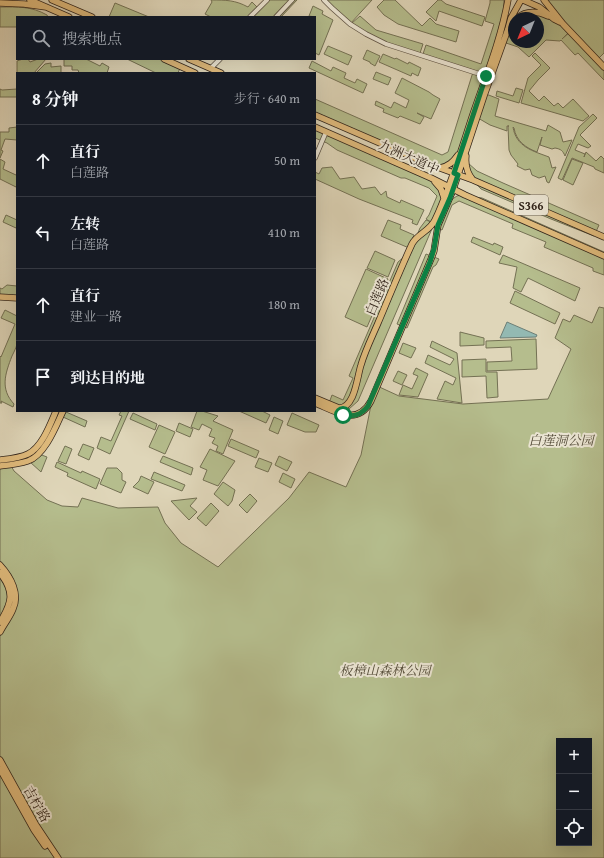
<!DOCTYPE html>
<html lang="zh">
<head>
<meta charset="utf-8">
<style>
	:root { --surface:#171b24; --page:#20242c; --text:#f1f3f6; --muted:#9ea1a6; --line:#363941 }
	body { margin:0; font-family:"Gentium Book Plus","Noto Serif SC",serif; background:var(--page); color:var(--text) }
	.controls { position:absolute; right:12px; bottom:12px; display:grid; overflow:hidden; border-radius:0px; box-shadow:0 4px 16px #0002 }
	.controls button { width:36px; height:36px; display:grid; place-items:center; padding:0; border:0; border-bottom:1px solid var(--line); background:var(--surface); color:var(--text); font:20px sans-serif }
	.compass { position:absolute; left:508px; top:12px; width:36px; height:36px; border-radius:50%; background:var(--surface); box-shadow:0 4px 16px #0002; rotate:223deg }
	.stop { position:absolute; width:12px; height:12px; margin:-9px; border:3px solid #0b8043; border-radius:50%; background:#fff }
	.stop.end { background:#0b8043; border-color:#fff; box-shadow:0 1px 4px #0008 }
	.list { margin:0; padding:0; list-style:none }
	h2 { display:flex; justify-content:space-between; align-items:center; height:52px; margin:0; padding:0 16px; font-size:17px }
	h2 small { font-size:13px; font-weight:400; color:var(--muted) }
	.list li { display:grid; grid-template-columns:26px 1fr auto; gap:12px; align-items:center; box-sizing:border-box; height:72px; padding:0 16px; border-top:1px solid var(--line) }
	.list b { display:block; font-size:15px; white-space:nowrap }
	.list p { margin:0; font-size:13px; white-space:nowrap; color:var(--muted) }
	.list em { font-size:13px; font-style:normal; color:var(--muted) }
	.icon { flex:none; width:22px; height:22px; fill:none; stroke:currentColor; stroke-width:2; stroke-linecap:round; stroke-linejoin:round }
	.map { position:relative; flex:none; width:604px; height:858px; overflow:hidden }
	.search { position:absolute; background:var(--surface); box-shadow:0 4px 16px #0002; left:16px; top:16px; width:300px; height:44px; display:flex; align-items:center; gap:10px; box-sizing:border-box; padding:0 14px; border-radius:0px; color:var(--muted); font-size:15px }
	.panel { position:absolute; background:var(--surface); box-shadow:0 4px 16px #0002; left:16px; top:72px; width:300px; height:340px; border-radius:0px }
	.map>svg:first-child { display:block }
	.green { fill:#b5bd8d; stroke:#747154; fill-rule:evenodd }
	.water { fill:#93b9b2; stroke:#6c7e76 }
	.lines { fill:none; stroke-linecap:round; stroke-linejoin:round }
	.minor-casing { stroke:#5d5142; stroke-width:5.5 }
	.major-casing { stroke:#32251b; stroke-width:7 }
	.minor { stroke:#eae4d2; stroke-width:4 }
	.major { stroke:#e0bb7c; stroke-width:5.5 }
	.route { stroke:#0b8043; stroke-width:5 }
	.labels { text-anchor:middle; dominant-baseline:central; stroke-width:4; stroke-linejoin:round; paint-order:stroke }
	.shield { fill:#eae4d2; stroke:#695e52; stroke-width:1 }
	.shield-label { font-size:12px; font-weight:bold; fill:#32251b }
	.street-label { font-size:13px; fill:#32251b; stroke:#eae4d2 }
	.park-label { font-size:13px; font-style:italic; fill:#534b38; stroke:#eae4d2 }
</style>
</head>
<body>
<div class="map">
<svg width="604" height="858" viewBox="0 0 604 858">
	<rect width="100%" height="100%" fill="#dfd6b9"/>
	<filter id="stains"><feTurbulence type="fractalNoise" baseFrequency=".005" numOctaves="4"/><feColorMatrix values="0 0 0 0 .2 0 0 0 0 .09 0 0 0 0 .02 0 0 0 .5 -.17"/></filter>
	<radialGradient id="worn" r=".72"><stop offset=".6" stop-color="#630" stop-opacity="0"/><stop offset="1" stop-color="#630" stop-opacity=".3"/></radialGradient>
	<path class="green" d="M211 0C226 0 235 0 248 7L252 2 258 8 249 17H211L205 14 212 2Z
		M268 0H297L281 17H252Z
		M324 0H372L350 24Z
		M384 0H395L422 26 430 18 436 24 459 31 456 42 398 24 384 15 377 7Z
		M438 0H441L446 4 485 17 482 26 439 11 436 21 426 12Z
		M490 0H504C504 26 493 50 485 74L423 54 426 45 481 64 494 24 485 21 490 3Z
		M545 0H604V53L597 60 570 31 562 39 570 32 604 68V80L578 53 575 55 561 40 560 41 546 40 529 57 518 47 503 42 509 26 514 21V42H538V18H517L532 12 554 19Z
		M115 3 149 17H109Z
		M313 6 323 11 322 14 333 20 319 55 315 53V17L309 16Z
		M0 7C18 7 31 6 47 15L48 17H17V27H0Z
		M360 16 376 30 423 44 420 53 387 43 366 33 352 23Z
		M328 46 352 56 348 65 324 54Z
		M367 50 380 56 375 66 370 63V62L363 59Z
		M535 53 550 68 538 80 529 91 539 101 544 96 554 106 558 103 563 108 573 99 589 116 583 121 521 103 528 78 541 65 532 56Z
		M383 54 395 59 396 58 408 64 409 62 421 68 418 76 412 73 411 76 379 62Z
		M23 59H28L30 62 38 59H46L34 73H17V61Z
		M64 59H86L100 66 102 63 109 67 107 73H79L78 70H72V66H64Z
		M127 59H160L180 68 178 73H156Z
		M312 61 331 71 333 67 346 73 344 78 355 83 357 79 367 84 363 93 309 68Z
		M51 63V67L61 66V73H38L37 72 45 64Z
		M376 72 391 78 388 85 373 79Z
		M473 72 484 76 462 145 456 156 452 161 441 167 315 115V99L442 155 448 152Z
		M402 78 429 92 433 95 440 99 431 119 417 113 424 117 420 124 400 116 398 118 383 112 384 109 375 105 376 101 391 108 394 102 406 108 409 100 395 93Z
		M516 88 523 90 519 103 496 96 497 91 513 96Z
		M0 89 2 90 17 89V97H0Z
		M486 94 499 99 495 116 546 131 548 125 560 132 563 142 572 140 565 156C563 151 561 149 555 148L552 149 540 145 542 137 537 152C526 148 516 141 514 128L513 127C516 147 533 151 549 157L552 168 556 167 549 183 547 182 545 176 539 178 532 175 530 169 525 170 517 166 518 164 511 155 509 150 508 126H509H507V131L490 125 478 118Z
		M593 114 597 118 580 135 591 146 588 148 578 144 575 150 585 154 584 157 586 152 596 161 601 156 604 159V173L595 169 594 167 572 158 562 180 558 178 579 127Z
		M315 126 425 173 437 184 443 203 358 401 349 409 339 408 329 403 332 395 343 400 353 378 349 376 398 262 410 252 420 228 426 220 431 222 426 219 429 215 437 196 429 188 405 178H401L337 150 327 143 315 138Z
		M17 127V140L5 139 1 150 3 151 0 158V132H9V128Z
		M0 159 5 162 3 169 16 175 17 174V184L16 187 0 179Z
		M572 159 583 163 573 185 563 180Z
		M468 163 477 171 503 183 599 225 594 236 551 219 481 189 470 177Z
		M332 167 340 179 354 177 362 189 375 187 381 195 386 191 387 197 400 203 401 200 424 210 417 225 412 223 413 220 359 199 315 179V172L319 174 322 168Z
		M461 195 482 198 604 252V275L593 271V268L544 247 546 242 512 228 513 224 459 201 452 205 442 230 437 228 451 200 457 196Z
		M6 215 17 220V225L16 228 3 222Z
		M388 220 401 225 400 229 414 235 409 248 381 236Z
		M473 237 493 245 494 243 503 247 500 255 471 242Z
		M375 251 395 260 388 277 367 268Z
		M426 254 439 259 436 265 433 267 407 328 397 324Z
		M503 255 580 288 575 301 528 278 521 292 513 288 517 267 499 263Z
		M366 269 388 279 367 327 345 317Z
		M7 285 17 286V297L0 296V288L2 289Z
		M515 291 560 313 555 324 510 303Z
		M599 307 604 308V858H0V460L7 459 14 471 47 500 62 506 78 507 82 498 118 508 158 507 165 523 181 543 218 567 289 498 309 472 346 487 361 455 375 385 399 396 463 404 548 399 571 349 555 338 563 319 570 322 574 315 592 323ZM559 741H589V843H559Z
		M5 310 17 316C17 325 18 335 17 344 16 348 14 352 12 356 5 374 0 389 14 404L13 407 1 401 2 403H0V356L1 357 15 324 1 318Z
		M460 332 484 338V345L460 346Z
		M536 339 537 369 487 371V362L512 361 511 347 486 348V341Z
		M432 341 457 353 462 403 437 399 445 381 453 385 456 378 425 363 428 355 450 365 454 359 430 347Z
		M403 343 416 348 411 358 399 353Z
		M486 359V372H497L498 397 487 398 486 376 462 377V360Z
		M416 368 428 374 418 397 399 395 403 385 412 389 418 376 413 374Z
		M398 371 407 375 402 385 393 381Z
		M121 411H129L110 454 97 448 101 437 111 441 122 416 119 415Z
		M197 411H202L218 416 213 421 233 430 223 454 216 451 218 446 212 443 215 438 209 436 212 429 202 424 199 430 191 427Z
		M239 411H262L270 415 266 423Z
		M66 412 87 421 85 427 63 417Z
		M133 413 157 424 155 430 130 419Z
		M292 413 319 425 316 432H305L287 425Z
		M274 417 283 421 278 434 269 430Z
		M179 423 193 429 190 437 176 431Z
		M159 425 175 432 165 454 149 447Z
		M231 439 259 451 256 458 228 446Z
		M83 444 94 448 89 460 78 455Z
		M65 446 72 449 66 464 58 461Z
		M210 449 235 461 218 486 203 480 207 470 200 467Z
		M39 454 47 457 41 472 30 462Z
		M163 456 193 468 191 475 160 462Z
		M279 456 292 462 287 471 275 465Z
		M259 458 272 463 268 472 255 467Z
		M57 462 81 473 82 471 100 479 96 489 67 476 68 473 55 467Z
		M107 468H117L122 473V480L126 482 121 493 100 484Z
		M154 472 185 485 182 491 151 479Z
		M283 473 295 479 291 488 279 482Z
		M141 476 154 482 148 494 133 487 139 481Z
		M223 482 235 490 232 501 228 506 214 494Z
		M250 494 257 501 247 513 239 505Z
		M197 498 190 506 197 512 189 520 171 501Z
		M211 503 219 511 206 526 197 518Z"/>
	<path class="water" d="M507 322 537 335 536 337 500 338Z"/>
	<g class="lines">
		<g class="minor-casing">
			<path id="minor" d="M324 0 332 8 350 24 366 34 386 44 486 76
				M250 17 267 0
				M276 17 292 0
				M211 68 220 59
				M315 158 326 132"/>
		</g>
		<g class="major-casing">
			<path id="major" d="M30 0 69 17
				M52 0 92 17
				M523 0 539 7 554 19 560 22
				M544 0 563 24 604 67
				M0 3 24 4 46 7
				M517 18C527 10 537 11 548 16
				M164 59 195 73
				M189 59 221 73
				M315 115 426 163 473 180 604 237
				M315 127 431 178 465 195 604 256
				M466 156C465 165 467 173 473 180
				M440 168C449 166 453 162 458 155
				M435 182 441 189 444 198
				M0 297 17 298
				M315 398 339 408C355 408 357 377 361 365 365 351 372 337 378 323 389 297 400 270 412 244 417 234 430 231 435 220 451 186 461 150 473 114 486 76 501 39 508 0
				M315 403C335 411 357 427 371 401L431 259 434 251 438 225 453 190 485 93 508 29 511 18 521 0
				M0 460C9 459 20 458 28 454 42 447 50 425 56 411
				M0 466C9 465 19 464 28 461 45 455 56 426 63 411
				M0 565C11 577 20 594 13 609 10 617 4 624 0 632
				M0 573C15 592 12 603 0 622
				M0 760 36 825 58 858
				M0 769 34 830 45 846"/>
		</g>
		<use href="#minor" class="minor"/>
		<use href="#major" class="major"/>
	</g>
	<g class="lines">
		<path class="route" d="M343 415C354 417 361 415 368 406L430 262 434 249 438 225 450 198 458 175 454 173 486 76"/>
	</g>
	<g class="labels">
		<rect class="shield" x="514" y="195" width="34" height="20" rx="3"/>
		<g class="shield-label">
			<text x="531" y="205">S366</text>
		</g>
		<g class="street-label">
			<text transform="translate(409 157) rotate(24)">九洲大道中</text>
			<text transform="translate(377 297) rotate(-67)">白莲路</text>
			<text transform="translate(37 804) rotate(60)">吉柠路</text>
		</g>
		<g class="park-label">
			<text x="561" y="440">白莲洞公园</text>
			<text x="385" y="670">板樟山森林公园</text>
		</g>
	</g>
	<rect width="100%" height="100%" filter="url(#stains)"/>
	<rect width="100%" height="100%" fill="url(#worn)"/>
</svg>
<div class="controls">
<button>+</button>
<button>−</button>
<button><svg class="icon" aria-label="locate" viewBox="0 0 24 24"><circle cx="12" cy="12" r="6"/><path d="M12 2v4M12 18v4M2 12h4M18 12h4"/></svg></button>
</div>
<svg class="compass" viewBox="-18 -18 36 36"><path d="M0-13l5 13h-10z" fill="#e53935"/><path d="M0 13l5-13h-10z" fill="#9ea1a6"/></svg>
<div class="stop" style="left:343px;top:415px"></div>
<div class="stop end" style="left:486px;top:76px"></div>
<div class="search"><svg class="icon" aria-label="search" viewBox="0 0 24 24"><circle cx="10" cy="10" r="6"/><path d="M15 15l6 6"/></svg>搜索地点</div>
<section class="panel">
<h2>8 分钟<small>步行 · 640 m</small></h2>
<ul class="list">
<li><svg class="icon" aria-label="ahead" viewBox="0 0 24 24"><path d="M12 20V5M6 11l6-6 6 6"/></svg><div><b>直行</b><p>白莲路</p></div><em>50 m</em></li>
<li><svg class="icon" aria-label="left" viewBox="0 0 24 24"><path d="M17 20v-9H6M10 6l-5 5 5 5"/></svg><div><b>左转</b><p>白莲路</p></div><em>410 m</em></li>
<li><svg class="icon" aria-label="ahead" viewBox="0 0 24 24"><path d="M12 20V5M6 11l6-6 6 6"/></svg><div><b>直行</b><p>建业一路</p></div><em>180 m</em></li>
<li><svg class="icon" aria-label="arrive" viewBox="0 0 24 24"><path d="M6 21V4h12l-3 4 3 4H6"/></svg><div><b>到达目的地</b></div></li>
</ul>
</section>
</div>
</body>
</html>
